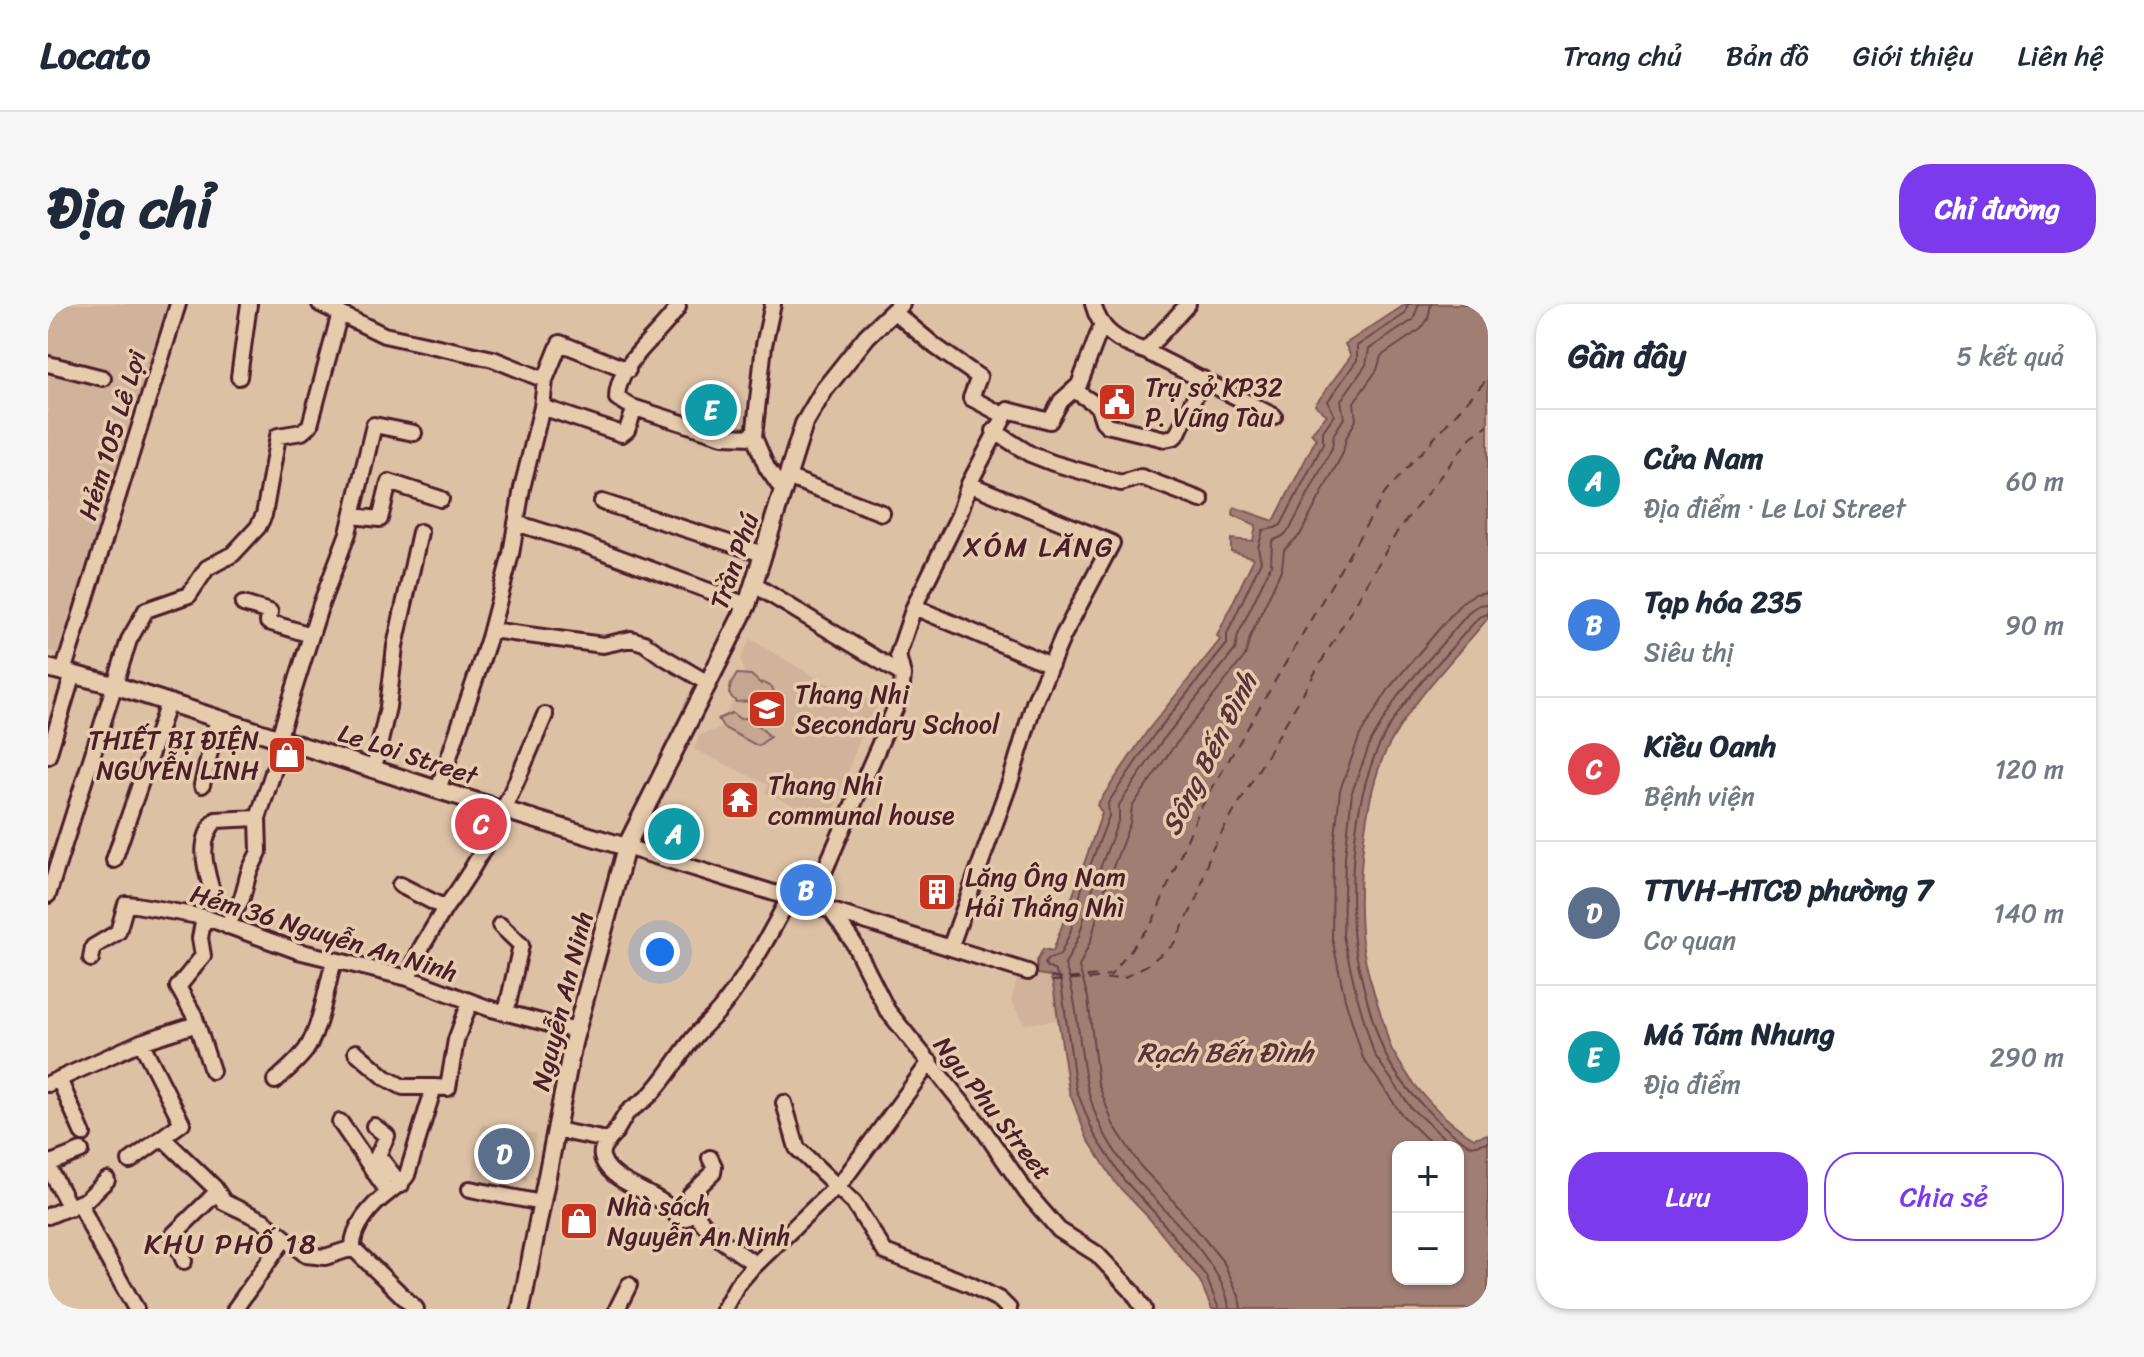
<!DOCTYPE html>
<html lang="vi">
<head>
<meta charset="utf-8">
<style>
	:root { --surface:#fff; --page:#f6f6f7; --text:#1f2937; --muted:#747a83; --line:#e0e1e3; --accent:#7c3aed }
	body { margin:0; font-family:Sriracha,sans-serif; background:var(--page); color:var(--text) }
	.controls { position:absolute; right:24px; bottom:24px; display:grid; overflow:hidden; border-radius:16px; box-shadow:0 2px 6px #0004 }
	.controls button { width:72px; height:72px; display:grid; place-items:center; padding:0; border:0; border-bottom:2px solid var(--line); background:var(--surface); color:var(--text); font:40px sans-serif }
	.you { position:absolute; left:612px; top:648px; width:28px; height:28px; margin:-20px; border:6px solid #fff; border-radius:50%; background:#1a73e8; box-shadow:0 0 0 12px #1a73e833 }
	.badge { display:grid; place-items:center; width:52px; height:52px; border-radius:50%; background:var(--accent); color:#fff; font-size:26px; font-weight:700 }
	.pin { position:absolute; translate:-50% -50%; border:4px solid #fff; box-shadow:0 2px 8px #0006 }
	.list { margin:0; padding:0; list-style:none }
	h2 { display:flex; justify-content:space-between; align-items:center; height:104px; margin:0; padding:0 32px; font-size:34px }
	h2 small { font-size:26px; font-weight:400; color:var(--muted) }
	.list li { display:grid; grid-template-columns:52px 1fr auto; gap:24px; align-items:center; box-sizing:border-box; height:144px; padding:0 32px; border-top:2px solid var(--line) }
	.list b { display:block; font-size:30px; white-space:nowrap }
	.list p { margin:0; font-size:26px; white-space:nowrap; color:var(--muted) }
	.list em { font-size:26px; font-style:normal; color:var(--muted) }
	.actions { display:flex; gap:16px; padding:24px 32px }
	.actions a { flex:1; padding:18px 0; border:2px solid var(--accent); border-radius:32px; text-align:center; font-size:28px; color:var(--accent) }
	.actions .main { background:var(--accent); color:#fff }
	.map { position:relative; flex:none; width:1440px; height:1005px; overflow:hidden; border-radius:32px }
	header { display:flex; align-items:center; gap:48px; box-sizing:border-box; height:112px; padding:0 40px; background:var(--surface); border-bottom:2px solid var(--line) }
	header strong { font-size:38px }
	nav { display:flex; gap:44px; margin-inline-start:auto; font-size:28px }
	.intro { display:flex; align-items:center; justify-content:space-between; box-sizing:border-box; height:192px; padding:0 48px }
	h1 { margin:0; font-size:56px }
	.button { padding:20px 36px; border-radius:32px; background:var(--accent); color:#fff; font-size:28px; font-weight:700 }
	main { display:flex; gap:48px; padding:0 48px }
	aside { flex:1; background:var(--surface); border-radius:32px; box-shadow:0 2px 6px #0004 }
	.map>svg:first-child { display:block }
	.built { fill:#d0b39a }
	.green { fill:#c4a691; stroke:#87625e; stroke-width:2 }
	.water { fill:#a07e73; stroke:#7e5856; stroke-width:2; fill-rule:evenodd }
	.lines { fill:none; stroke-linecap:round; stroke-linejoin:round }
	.shore { stroke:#6c4548; stroke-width:2 }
	.ferry { stroke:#5b3239; stroke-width:2; stroke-dasharray:10 8; stroke-linecap:butt }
	.minor-casing { stroke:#4a1f2b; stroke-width:20 }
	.major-casing { stroke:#4a1f2b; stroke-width:22 }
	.minor { stroke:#e6cbad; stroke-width:14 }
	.major { stroke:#e6cbad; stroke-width:16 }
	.labels { text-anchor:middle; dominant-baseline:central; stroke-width:7; stroke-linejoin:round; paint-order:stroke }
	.poi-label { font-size:26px; fill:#4a1f2b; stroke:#e6cbad; text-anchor:start }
	.street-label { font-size:26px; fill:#4a1f2b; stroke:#e6cbad }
	.neighbourhood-label { font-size:28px; letter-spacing:2px; fill:#4a1f2b; stroke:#e6cbad }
	.water-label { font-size:28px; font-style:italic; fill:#5b3239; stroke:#e6cbad }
</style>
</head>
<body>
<header>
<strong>Locato</strong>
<nav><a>Trang chủ</a><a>Bản đồ</a><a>Giới thiệu</a><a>Liên hệ</a></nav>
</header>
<div class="intro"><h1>Địa chỉ</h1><a class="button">Chỉ đường</a></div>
<main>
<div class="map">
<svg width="1440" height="1005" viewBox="0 0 1440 1005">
	<rect width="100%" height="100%" fill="#ddc1a5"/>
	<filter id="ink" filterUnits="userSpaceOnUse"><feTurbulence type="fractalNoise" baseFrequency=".0125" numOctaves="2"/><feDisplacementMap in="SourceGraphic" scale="16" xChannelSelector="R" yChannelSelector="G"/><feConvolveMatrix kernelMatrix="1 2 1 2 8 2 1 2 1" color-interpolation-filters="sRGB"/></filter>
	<g filter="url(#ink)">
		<path class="built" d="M0 0H138L29 354 0 346Z
			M702 335 772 376 830 400 813 431 783 516 717 489 720 481 646 445 652 431 671 424 697 373 693 355Z
			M989 670 1002 672 1012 716 977 720 963 697 970 672 983 675Z
			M434 820 488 830 478 877 447 871 444 887 422 883Z"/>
		<path class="green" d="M689 370 703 371 713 380 714 378 724 383 729 396 725 406 717 408 715 401H708L706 397 688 398 681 390 683 380Z
			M684 409 692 415 702 413 722 433 710 442 676 424 670 415Z"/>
		<path class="water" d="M1358 0H1440V314C1405 356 1365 395 1340 443 1316 488 1309 578 1313 628 1315 656 1325 685 1333 711 1337 722 1339 736 1344 746 1363 780 1392 815 1426 834L1440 830V1005H1164L1152 977 1101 914 1069 881 1039 834 1021 787 1005 681 1002 672 989 670V657L995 645 1005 647 1054 509 1049 501 1100 426 1172 336 1169 332 1206 254 1183 247V235L1205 237 1208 221 1185 211 1186 203 1226 217 1268 135 1263 129 1279 111 1267 101 1303 52 1297 40ZM1350 843H1410V975H1350Z"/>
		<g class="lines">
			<path class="shore" d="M1440 310 1431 313C1396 354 1354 393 1331 442 1305 497 1302 567 1305 627 1307 656 1324 718 1335 745 1347 776 1395 828 1424 842L1440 838
				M1387 843 1354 811 1315 754 1297 695 1284 634 1285 551 1292 486 1312 431 1342 383 1414 298 1427 290 1440 288
				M1406 843 1363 804 1326 750 1309 692 1295 632 1297 553 1304 488 1323 437 1351 390 1423 306 1431 301 1440 300
				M1171 1005 1158 972 1107 909 1076 876 1046 830 1028 785 1013 679 1007 667 999 663 997 659 1000 655 1012 651 1022 629 1035 580 1061 512 1060 499 1106 431 1179 340V330L1213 257 1210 244 1215 226 1227 224 1233 221 1275 140V127L1286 111 1280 97 1309 56V42L1357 10 1360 0
				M1181 1005C1179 964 1113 903 1086 873 1075 860 1063 842 1055 827 1028 775 1036 715 1017 661L1031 632 1045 583 1071 515V501L1114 437 1187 346 1190 331 1223 261 1224 237 1235 232 1242 225 1284 144 1286 130 1296 114 1293 96 1318 61 1321 45 1365 16 1371 0
				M1193 1005 1191 992 1176 959 1123 894 1093 863 1065 820 1050 779 1040 694 1031 663 1043 636 1056 587 1082 519 1084 503 1124 445 1197 352 1202 333 1234 264 1236 246 1252 231 1295 149 1298 134 1308 116 1306 98 1329 66 1333 52 1373 25 1380 15 1383 0"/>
			<path class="ferry" d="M1003 673 1014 675 1063 671 1105 617 1151 507 1337 189 1440 74
				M1004 677 1075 674 1099 661 1125 641 1150 593 1162 549 1349 228 1423 133 1440 121"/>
			<g class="minor-casing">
				<path id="minor" d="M272 0 336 31 445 55 497 76 494 103 474 184 463 250 441 334 390 486
					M725 0 716 41 706 133 719 164 735 187
					M1045 0C1052 27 1070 38 1097 47L1140 0
					M630 3C613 31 569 58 569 94L584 103 675 132 706 133
					M845 7 888 43 931 73 923 94 957 112
					M1097 47 1226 112
					M0 60 55 74
					M191 73 201 0
					M497 76 512 39 580 66
					M1026 86 1050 102 1055 117 1059 121 1117 135 1126 133 1130 129 1155 75
					M494 103 574 130 579 126 587 104
					M946 127 982 150 1005 159 1073 179 1093 173 1153 196
					M739 173 834 209
					M554 198 715 250
					M304 212 332 215 341 178 393 195
					M468 219 532 239 699 301
					M705 280 855 371
					M195 300 222 308 220 318 263 331
					M866 303 1003 361
					M443 326 555 341 583 335 596 339 614 352 660 379
					M15 368 130 0
					M231 433 273 300 300 229 326 121 366 129
					M0 452 25 370
					M326 464 340 403 347 342 372 228
					M154 481 170 414
					M578 543 980 668
					M66 556 120 399
					M352 581 397 604 373 644 360 674
					M0 591 81 336 98 306 141 291 159 264 185 250 210 223 216 211 230 132 254 128 262 121 292 9
					M165 591C158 565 148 539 168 516L210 514
					M762 600 853 391 855 371 850 351 866 303 911 211 921 180 960 106 1002 117 1013 97 1031 81 1053 23
					M397 604C442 546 468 478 497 411
					M784 608 805 638 839 706 932 821 979 889 1011 926 1049 950 1084 987 1096 1005
					M156 613 152 634 155 652 130 683 146 711 164 767
					M452 621 473 641 458 709
					M179 622 194 594 201 568 211 548 210 514 236 435
					M902 644 963 475 986 399 1015 332 1064 239 921 180
					M43 655 45 643 70 628 78 600 88 601 156 613 250 647 360 674 440 704 528 727
					M308 748 338 774 355 783H386
					M11 775 35 830
					M227 777C238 767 249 758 258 746 273 723 278 684 286 657
					M0 780 93 738 149 720
					M736 799 749 844 806 899 837 948 921 980 952 996 961 1005
					M292 818 340 888
					M326 822 339 832 330 851 353 881
					M508 826 559 836
					M115 834 166 883 176 898 216 917 258 951 277 953 305 944 368 1005
					M662 854 666 862 665 869 642 891C643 921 685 944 707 960
					M82 857 134 819 93 738
					M0 860 33 847
					M0 862 22 904
					M422 885 494 899
					M32 899 48 934 88 1005
					M646 906 638 914 631 916C618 888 567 884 555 856 550 844 560 838 566 830 571 823 574 816 579 809 586 802 596 798 603 790 620 772 632 750 648 731 657 720 669 711 677 699 702 667 722 630 741 594
					M0 912 38 896 59 876
					M305 944C304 923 324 901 340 889 348 882 353 880 359 871L386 783 400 784 408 736 422 698
					M136 957 125 931 169 888
					M187 1005 237 934
					M569 1005 581 981
					M676 1005 689 981 702 966 796 875 882 758"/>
			</g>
			<g class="major-casing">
				<path id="major" d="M0 364 66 381 390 486 578 543
					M473 1005 525 739 578 543 699 301 756 120 776 86 819 32 853 0"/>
			</g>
			<use href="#minor" class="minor"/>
			<use href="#major" class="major"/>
		</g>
	</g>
	<defs>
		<g id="civic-square" transform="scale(2)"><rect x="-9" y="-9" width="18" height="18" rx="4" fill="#c8321e" stroke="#e6cbad"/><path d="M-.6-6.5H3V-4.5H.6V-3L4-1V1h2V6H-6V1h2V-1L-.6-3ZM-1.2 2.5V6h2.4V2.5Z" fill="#fff"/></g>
		<g id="school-square" transform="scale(2)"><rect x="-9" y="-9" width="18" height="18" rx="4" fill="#c8321e" stroke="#e6cbad"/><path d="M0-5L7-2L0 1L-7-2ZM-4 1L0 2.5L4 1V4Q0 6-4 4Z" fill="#fff"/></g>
		<g id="shop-square" transform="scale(2)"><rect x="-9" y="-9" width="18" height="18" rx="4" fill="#c8321e" stroke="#e6cbad"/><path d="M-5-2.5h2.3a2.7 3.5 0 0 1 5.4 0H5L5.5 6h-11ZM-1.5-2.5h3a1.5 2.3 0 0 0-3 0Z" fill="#fff"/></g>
		<g id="temple-square" transform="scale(2)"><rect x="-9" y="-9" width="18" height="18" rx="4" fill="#c8321e" stroke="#e6cbad"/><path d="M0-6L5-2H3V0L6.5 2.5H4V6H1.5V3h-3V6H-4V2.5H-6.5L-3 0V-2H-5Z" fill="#fff"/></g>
		<g id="building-square" transform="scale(2)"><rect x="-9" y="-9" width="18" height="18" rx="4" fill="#c8321e" stroke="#e6cbad"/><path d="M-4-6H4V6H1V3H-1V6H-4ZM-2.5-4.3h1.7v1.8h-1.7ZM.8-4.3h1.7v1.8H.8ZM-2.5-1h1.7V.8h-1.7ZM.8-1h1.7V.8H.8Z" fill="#fff"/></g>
	</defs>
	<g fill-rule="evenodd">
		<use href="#civic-square" x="1069" y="98"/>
		<use href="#school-square" x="719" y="405"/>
		<use href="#shop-square" x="239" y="451"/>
		<use href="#temple-square" x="692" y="496"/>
		<use href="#building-square" x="889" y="588"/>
		<use href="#shop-square" x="531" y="917"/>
	</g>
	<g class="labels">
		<g class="poi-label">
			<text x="1097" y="83">Trụ sở KP32<tspan x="1097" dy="30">P. Vũng Tàu</tspan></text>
			<text x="747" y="390">Thang Nhi<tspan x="747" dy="30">Secondary School</tspan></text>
			<text x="211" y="436" text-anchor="end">THIẾT BỊ ĐIỆN<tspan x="211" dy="30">NGUYỄN LINH</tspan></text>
			<text x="720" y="481">Thang Nhi<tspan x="720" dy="30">communal house</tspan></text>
			<text x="917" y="573">Lăng Ông Nam<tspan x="917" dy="30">Hải Thắng Nhì</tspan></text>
			<text x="559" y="902">Nhà sách<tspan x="559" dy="30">Nguyễn An Ninh</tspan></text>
		</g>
		<g class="street-label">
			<text transform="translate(64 131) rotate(-73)">Hẻm 105 Lê Lợi</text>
			<text transform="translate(686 257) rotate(-71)">Trần Phú</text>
			<text transform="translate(360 450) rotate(18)">Le Loi Street</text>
			<text transform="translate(276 629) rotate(17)">Hẻm 36 Nguyễn An Ninh</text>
			<text transform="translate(514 697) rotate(-76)">Nguyễn An Ninh</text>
			<text transform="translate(945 804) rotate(52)">Ngu Phu Street</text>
		</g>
		<g class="neighbourhood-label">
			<text x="991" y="242">XÓM LĂNG</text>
			<text x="183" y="939">KHU PHỐ 18</text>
		</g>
		<g class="water-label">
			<text transform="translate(1161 450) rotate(-63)">Sông Bến Đình</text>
			<text x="1177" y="748">Rạch Bến Đình</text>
		</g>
	</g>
</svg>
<div class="controls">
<button>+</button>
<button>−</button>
</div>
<div class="you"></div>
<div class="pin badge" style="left:626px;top:530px;background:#0f9aa8">A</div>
<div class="pin badge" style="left:758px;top:586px;background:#3f7fe0">B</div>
<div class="pin badge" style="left:433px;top:520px;background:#e0444e">C</div>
<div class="pin badge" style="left:456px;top:850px;background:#5c6f8a">D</div>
<div class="pin badge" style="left:663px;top:106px;background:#0f9aa8">E</div>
</div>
<aside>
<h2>Gần đây<small>5 kết quả</small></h2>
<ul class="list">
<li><span class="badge" style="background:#0f9aa8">A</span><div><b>Cửa Nam</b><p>Địa điểm · Le Loi Street</p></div><em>60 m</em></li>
<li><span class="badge" style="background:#3f7fe0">B</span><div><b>Tạp hóa 235</b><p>Siêu thị</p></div><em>90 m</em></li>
<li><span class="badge" style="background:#e0444e">C</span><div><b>Kiều Oanh</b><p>Bệnh viện</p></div><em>120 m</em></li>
<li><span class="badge" style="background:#5c6f8a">D</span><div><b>TTVH-HTCĐ phường 7</b><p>Cơ quan</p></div><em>140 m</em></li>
<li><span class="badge" style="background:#0f9aa8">E</span><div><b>Má Tám Nhung</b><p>Địa điểm</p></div><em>290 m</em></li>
</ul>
<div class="actions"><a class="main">Lưu</a><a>Chia sẻ</a></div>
</aside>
</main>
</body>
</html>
